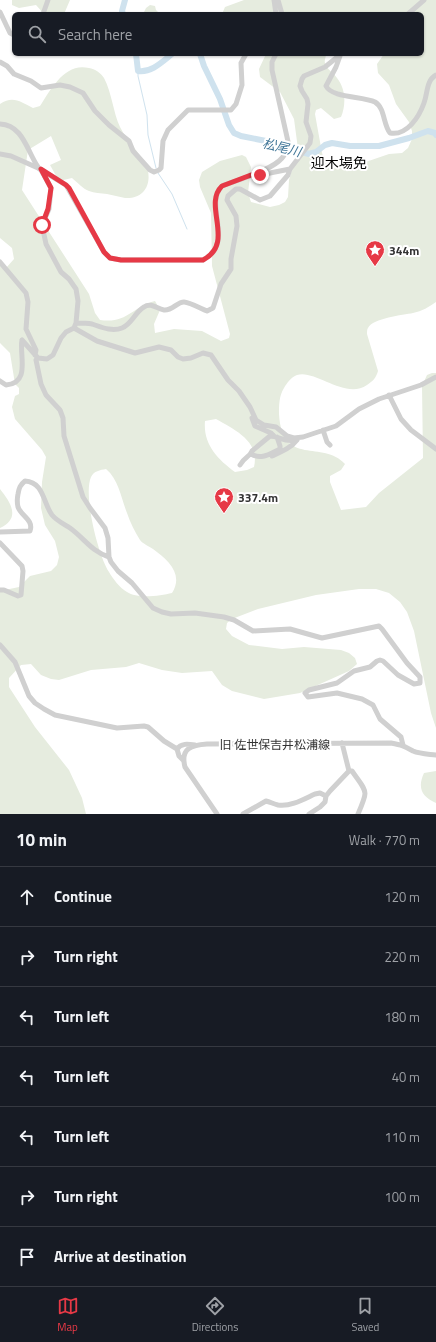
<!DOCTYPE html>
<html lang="en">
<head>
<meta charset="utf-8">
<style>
	:root { --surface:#171b24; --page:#20242c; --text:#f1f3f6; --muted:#9ea1a6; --line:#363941; --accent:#e63946 }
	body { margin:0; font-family:"Titillium Web","Noto Sans JP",sans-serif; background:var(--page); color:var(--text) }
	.stop { position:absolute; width:12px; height:12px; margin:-9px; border:3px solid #e63946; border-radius:50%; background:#fff }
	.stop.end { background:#e63946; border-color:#fff; box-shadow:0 1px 4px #0008 }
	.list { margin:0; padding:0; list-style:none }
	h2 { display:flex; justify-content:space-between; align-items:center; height:52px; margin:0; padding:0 16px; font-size:17px }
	h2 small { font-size:13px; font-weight:400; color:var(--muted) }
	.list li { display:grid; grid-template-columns:26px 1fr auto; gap:12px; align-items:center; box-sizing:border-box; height:60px; padding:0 16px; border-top:1px solid var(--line) }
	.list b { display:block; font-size:15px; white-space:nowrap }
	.list em { font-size:13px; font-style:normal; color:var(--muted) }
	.icon { flex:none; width:22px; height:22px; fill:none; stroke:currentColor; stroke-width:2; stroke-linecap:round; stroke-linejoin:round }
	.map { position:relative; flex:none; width:436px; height:814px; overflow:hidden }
	.search { position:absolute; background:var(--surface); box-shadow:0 1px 3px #0004; left:12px; right:12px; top:12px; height:44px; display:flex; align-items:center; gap:10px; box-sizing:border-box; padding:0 14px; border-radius:6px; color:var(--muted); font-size:15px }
	.sheet { height:472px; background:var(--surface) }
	nav { display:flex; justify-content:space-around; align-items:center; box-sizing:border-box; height:56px; border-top:1px solid var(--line); background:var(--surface); font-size:11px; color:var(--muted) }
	nav a { display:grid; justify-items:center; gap:2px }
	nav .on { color:var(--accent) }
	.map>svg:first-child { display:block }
	.green { fill:#e6ecdf; fill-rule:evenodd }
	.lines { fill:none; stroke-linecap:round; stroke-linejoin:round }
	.stream { stroke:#cfe2ee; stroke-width:1 }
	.river { stroke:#cfe2ee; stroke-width:6 }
	.minor { stroke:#d0d0d0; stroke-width:5 }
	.route { stroke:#e63946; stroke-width:5 }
	.labels { text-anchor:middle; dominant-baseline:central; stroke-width:4; stroke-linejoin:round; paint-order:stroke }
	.poi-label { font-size:12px; font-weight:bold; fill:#333; stroke:#fff; text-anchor:start }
	.street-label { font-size:12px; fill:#333; stroke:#fff }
	.water-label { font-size:13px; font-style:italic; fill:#3f7597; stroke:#fff }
	.quarter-label { font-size:14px; fill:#000; stroke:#fff }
</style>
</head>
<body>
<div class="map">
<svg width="436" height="814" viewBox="0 0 436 814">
	<rect width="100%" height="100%" fill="#fff"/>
	<path class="green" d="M12 0H70L64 14H44L36 5 19 8 12 5Z
		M244 0H436V302C429 307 422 311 413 313 403 315 373 318 368 328 367 329 367 332 367 334L378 371C376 378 373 381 367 385 345 400 315 369 297 375 291 377 287 383 284 388 279 396 279 405 279 414 282 468 323 439 345 464L341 470 330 476V482L341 510 366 507 379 493 423 458 422 386 427 375 432 373H436V728L431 713 414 631 407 612 400 602 389 593 376 589H359L316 595 258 609 232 619 227 623 226 629 232 636 249 645 282 649 304 647 341 650 349 653 355 658 357 664 349 671 300 693 264 699 232 691 222 685 212 671 182 673 162 670 139 663 126 667 91 670 59 680 51 679 41 675 31 664 21 665 9 678V687L35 727 69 770 82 798 86 814H0V591L19 587 30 576 51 571 57 565 59 557 55 541 45 525 41 508 42 482 46 457 42 450 15 419 12 407 15 396 19 394V388L15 384 10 353 0 343V261L6 268 14 259 12 248 0 238V104C13 95 21 102 33 108L40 106C51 89 65 62 89 68 95 69 101 73 104 78 112 93 113 112 120 127 127 142 144 156 148 171 151 187 142 199 125 198 119 197 113 195 107 194 101 193 94 193 89 191 83 189 77 182 72 178L59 181 50 165 61 160 51 136 28 150 22 190 89 294 95 313 100 320C127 324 132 307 155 301L160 310 154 324 155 333 174 329 202 331 221 341 229 338 230 334 212 266 211 213 200 187 199 180 202 172 220 161 242 155 246 157 251 167 248 193 251 202 270 207 279 205 285 202 288 197 289 180 298 149 294 119 280 92 260 77 259 69 266 54H326C326 57 324 61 325 63 327 70 334 73 337 78 346 89 346 105 341 117L334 119 321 108 316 110 315 114 322 153 325 161 329 163 344 166H354L389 154 402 153 408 148 412 139V131L409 122 396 104 389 85 378 73 377 64 384 54H422V14H222L225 7ZM216 419C235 430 260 441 254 467L247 470 235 472C217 459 203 444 205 421ZM106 469C119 480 121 498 127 513 130 522 135 532 140 540 143 544 149 546 153 549 168 560 184 574 172 593 160 596 137 599 127 592 120 588 113 579 109 572 98 555 83 495 91 477 94 471 100 470 106 469Z
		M150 5 155 6 156 10 160 14H143L146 8Z
		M0 489C11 503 21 518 0 528Z
		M436 771V803C422 797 417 788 424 773Z"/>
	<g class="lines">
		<path class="stream" d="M138 71V76L147 115 148 135 156 168
			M158 173 172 194 187 229"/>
		<path class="river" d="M123 14 122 11 125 0
			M136 54 138 71C151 73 162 62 172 54
			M200 54 204 66 220 99 229 125 234 133 241 136 276 143 291 149 309 154 316 152 325 145 332 143 350 146H379L409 138 428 131 435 133 436 135"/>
		<path class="minor" d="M274 0 276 14
			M278 0 282 14
			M0 12 10 33 14 35
			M43 14 48 0
			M408 14 424 0
			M340 56 336 67 326 86C332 98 363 96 375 102 385 108 383 124 390 133 407 136 419 117 424 103 428 92 426 81 436 75
			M0 62 7 66 14 74 31 81 41 88 60 85 70 87 83 93 95 111 109 125 129 141 133 151 150 170 154 172 159 170 161 168 163 141 168 130 188 110H231L236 104 242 85 241 63 246 54
			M0 124C23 125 27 151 38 167
			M0 154 11 156 38 168 66 185 104 252 110 258 121 260H203C236 243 203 205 222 186 238 180 266 172 279 161 284 157 287 151 289 146L272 70V62L276 54
			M259 172 260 175 290 169
			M0 262 26 293 28 302 26 329 36 350 35 355
			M76 323C81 323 87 323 92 324 101 327 112 332 122 328 132 324 135 312 144 307 151 302 157 309 164 310 172 311 177 302 184 302 189 302 202 309 207 311L213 308 221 284 231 269V259L237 226 236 216 227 200 228 196 236 189H240L260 200 270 196 288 175 290 169 310 143 311 136 306 122 308 104 307 99 302 91 300 86 302 79 304 76 325 67 341 54
			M74 328 97 341 135 353 159 347 171 350 178 357 183 359 191 358 203 353 211 355 228 380 239 391 250 407 256 420 264 425 276 427 287 436 294 438 303 437 336 426 359 409 379 399 421 385 436 377
			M22 340 38 358 47 359 53 355 61 338 66 332 74 328 76 323 78 301 76 289 69 279 61 272 46 244 42 225 49 209 51 188 41 170
			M38 358 36 360 41 384 46 395 60 410 63 418 64 436 83 497 90 508 105 528 108 538 109 557 111 562 118 571 132 583 153 608 162 612 171 614 195 613 224 617 234 620 253 631 290 629 322 638 379 626 382 629 407 663 420 677V683L414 684 398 675 383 661 380 660 377 661 370 667 354 671 337 683 309 690 305 693 308 697 337 693 362 699 373 705 380 719 401 737 403 745
			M0 381 6 385C31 383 19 355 22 340
			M389 395 401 419 411 430 436 449
			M252 418 255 426 271 433 274 436
			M323 430 327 442 330 445
			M251 454C262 460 269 454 280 449V446L277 437
			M272 456C281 452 291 448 297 440
			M240 465C244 457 250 457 252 451L270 436C279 436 285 443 295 440L297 438
			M0 532 30 531C34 520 21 516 18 507 17 503 17 499 18 494 19 488 20 485 25 481 44 482 43 503 52 515 57 521 64 524 70 528 84 538 92 552 109 557
			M0 543 22 566 23 571 21 595 18 596 4 590H0
			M0 645 15 662 29 696 35 703 44 709 55 715 117 728 144 726 148 727 164 741 177 749
			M342 743 349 771
			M183 760 179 756 177 749C181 743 188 744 195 745
			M349 771H352C367 793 369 789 358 814
			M217 814 185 767C180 748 192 745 207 744L391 743C402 745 404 746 413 751 420 754 428 754 436 755
			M243 814 266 801C270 802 274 804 278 805 291 807 304 799 315 794L320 793 326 796
			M309 814 320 807 325 802 326 796 330 791 349 771"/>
	</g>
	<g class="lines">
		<path class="route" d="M42 225 48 209 51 188 41 169 66 185 69 188 104 252 110 258 121 260H203C236 243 202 205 222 186L259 172 260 175"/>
	</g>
	<defs>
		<g id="sight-pin" transform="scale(1)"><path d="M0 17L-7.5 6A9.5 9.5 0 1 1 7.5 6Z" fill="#e63946" stroke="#fff"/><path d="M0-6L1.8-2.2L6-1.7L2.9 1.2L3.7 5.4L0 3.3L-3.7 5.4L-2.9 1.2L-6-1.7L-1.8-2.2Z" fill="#fff"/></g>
	</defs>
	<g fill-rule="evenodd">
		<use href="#sight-pin" x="375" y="250"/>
		<use href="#sight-pin" x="224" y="497"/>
	</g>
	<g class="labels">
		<g class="poi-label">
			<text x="389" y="250">344m</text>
			<text x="238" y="497">337.4m</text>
		</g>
		<g class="street-label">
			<text x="275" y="744">旧 佐世保吉井松浦線</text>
		</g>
		<g class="water-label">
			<text transform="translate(282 147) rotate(14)">松尾川</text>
		</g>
		<g class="quarter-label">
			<text x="339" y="162">迎木場免</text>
		</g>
	</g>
</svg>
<div class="stop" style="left:42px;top:225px"></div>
<div class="stop end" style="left:260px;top:175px"></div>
<div class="search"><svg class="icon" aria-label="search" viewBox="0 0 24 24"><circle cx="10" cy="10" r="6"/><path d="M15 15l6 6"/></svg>Search here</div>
</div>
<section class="sheet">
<h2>10 min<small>Walk · 770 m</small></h2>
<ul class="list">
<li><svg class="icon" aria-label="ahead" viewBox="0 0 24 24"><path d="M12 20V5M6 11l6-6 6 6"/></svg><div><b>Continue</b></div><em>120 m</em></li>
<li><svg class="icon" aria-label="right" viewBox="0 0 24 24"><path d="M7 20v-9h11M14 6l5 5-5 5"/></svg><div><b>Turn right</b></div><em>220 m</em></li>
<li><svg class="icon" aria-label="left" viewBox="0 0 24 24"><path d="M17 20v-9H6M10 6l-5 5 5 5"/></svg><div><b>Turn left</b></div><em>180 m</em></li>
<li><svg class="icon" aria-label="left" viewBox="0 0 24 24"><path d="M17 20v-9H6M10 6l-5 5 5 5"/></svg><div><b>Turn left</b></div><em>40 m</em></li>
<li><svg class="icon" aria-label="left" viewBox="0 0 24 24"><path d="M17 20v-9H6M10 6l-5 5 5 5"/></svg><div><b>Turn left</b></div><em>110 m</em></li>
<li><svg class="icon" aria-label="right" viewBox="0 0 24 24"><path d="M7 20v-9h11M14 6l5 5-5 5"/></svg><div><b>Turn right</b></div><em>100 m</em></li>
<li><svg class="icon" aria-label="arrive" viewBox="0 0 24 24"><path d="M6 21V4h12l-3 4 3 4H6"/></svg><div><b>Arrive at destination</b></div></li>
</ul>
</section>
<nav>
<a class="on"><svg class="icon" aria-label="map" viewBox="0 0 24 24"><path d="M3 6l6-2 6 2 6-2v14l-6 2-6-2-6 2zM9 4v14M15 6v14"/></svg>Map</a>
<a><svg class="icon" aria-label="directions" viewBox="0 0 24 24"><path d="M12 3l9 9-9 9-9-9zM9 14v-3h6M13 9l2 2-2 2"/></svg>Directions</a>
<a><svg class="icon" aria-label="saved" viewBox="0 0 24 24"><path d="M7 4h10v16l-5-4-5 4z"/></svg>Saved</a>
</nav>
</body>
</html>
